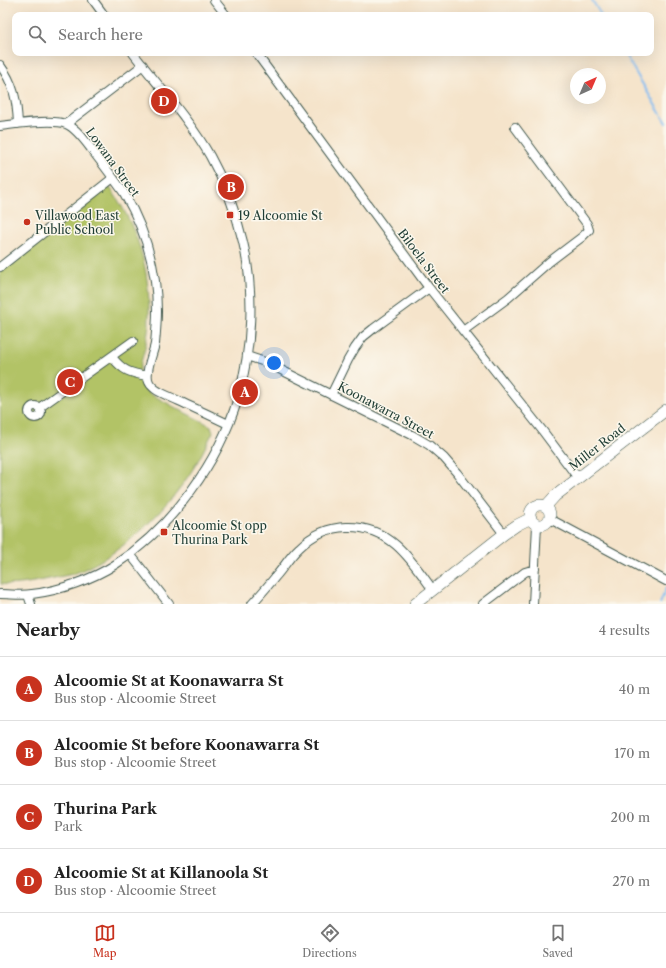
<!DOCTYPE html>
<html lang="en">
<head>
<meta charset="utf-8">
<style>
	:root { --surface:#fff; --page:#f2f2f2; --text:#222; --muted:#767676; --line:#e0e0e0; --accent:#c8321e }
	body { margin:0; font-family:"Libre Caslon Text",serif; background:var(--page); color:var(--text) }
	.compass { position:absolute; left:570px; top:68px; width:36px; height:36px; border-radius:50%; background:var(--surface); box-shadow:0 4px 16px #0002; rotate:44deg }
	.you { position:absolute; left:274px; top:363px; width:14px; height:14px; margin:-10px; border:3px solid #fff; border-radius:50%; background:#1a73e8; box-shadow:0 0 0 6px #1a73e833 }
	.badge { display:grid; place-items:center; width:26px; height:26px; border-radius:50%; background:var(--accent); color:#fff; font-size:13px; font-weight:700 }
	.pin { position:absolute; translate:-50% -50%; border:2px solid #fff; box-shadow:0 1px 4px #0006 }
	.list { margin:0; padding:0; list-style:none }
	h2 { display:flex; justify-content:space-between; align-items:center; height:52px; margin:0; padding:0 16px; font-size:17px }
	h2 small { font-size:13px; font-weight:400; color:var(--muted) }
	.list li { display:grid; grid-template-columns:26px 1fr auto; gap:12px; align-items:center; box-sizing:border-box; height:64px; padding:0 16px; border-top:1px solid var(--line) }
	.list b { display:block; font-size:15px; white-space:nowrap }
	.list p { margin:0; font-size:13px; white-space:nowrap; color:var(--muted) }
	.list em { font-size:13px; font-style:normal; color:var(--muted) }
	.icon { flex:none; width:22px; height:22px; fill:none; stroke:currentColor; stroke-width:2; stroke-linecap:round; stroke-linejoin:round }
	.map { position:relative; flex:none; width:666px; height:604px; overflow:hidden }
	.search { position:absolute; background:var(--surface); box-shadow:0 4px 16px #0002; left:12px; right:12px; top:12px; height:44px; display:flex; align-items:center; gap:10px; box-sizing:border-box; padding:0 14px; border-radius:8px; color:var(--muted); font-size:15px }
	.sheet { height:308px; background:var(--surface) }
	nav { display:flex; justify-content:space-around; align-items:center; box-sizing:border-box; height:56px; border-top:1px solid var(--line); background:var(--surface); font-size:11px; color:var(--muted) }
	nav a { display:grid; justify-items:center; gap:2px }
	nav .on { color:var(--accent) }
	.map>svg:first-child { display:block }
	.green { fill:#b2c366; stroke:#68804d }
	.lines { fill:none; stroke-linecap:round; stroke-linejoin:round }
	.stream { stroke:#80bdf3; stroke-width:2 }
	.minor-casing { stroke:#3f564b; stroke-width:10 }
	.major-casing { stroke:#3f564b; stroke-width:12 }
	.minor { stroke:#fff; stroke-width:8 }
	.major { stroke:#fff; stroke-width:11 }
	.poi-dot { fill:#c8321e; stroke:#fbf7ec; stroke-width:1.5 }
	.labels { text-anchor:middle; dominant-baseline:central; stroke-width:3; stroke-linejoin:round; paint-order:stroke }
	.street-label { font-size:12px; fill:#1f3d34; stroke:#fbf7ec }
	.poi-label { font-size:12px; fill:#1f3d34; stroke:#fbf7ec; text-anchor:start }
</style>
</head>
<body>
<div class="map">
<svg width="666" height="604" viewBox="0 0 666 604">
	<rect width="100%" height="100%" fill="#fbf7ec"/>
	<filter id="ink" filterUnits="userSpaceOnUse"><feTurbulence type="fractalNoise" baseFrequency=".025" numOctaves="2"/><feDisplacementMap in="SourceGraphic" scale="8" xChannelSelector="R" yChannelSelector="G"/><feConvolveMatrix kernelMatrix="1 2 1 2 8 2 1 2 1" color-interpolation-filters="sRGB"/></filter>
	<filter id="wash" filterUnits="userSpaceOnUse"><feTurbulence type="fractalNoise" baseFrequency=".012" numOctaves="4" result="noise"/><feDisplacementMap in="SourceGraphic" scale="16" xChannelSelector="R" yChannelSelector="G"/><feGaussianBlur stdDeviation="0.9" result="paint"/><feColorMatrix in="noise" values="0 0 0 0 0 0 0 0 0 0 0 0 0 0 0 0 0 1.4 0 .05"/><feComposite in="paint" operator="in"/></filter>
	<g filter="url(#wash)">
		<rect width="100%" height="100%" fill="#f5e4cb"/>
		<path class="green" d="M108 185C137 225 150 267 149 316 149 325 148 334 146 343 144 357 134 374 143 387 147 393 154 396 160 399 177 409 194 417 211 426L213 432C206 445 200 459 191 472 166 511 118 558 73 574 65 576 57 577 49 579 33 582 17 586 1 584L0 270Z"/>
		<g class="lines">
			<path class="stream" d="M592 0 601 15
				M624 53 666 123
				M660 604 666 588"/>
		</g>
	</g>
	<g filter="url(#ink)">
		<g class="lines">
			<g class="minor-casing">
				<path id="minor" d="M93 0 104 15
					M214 0 226 15
					M256 53 429 288 542 430 578 478
					M0 65C14 84 17 101 18 124
					M66 124 143 65
					M0 126C14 124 55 119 66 124 77 128 88 145 95 154 105 167 115 180 124 193 145 229 157 269 157 311 157 322 156 333 155 344 153 354 144 373 149 382 150 385 153 387 155 389 162 394 171 397 179 401 196 409 212 416 228 424
					M0 267 113 178
					M463 331 508 298 549 262 582 237 589 230 587 224 515 127
					M247 356 265 362 412 435 429 445 444 458 457 473 504 534
					M112 357C123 371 130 373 147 376
					M331 395 348 360 355 348 363 337 373 329 429 288
					M29 412a6 6 0 1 1 12 0a6 6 0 1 1-12 0Z
					M39 408 133 341
					M550 519 666 581
					M130 554 169 604
					M0 594C11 594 22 596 32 594 59 591 93 579 116 564 172 527 219 462 238 398 252 348 255 292 243 242 236 212 225 183 210 156 189 119 159 87 133 53
					M28 595 31 604
					M252 604C260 595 268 586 276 576 284 567 290 556 299 548 326 521 367 520 396 545 411 558 422 575 433 590
					M483 604 525 572 535 569
					M533 604 537 525"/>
			</g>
			<g class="major-casing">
				<path id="major" d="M530 515a10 10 0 1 1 20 0a10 10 0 1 1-20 0Z
					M546 506 555 496 666 410
					M415 604 504 534 517 525 531 518"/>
			</g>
			<use href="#minor" class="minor"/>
			<use href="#major" class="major"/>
		</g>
	</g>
	<g class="poi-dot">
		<rect x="226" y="211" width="8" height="8" rx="2"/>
		<circle cx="27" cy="222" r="4"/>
		<rect x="160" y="528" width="8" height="8" rx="2"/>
	</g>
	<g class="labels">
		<g class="street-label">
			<text transform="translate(113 162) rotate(54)">Lowana Street</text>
			<text transform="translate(424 261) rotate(53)">Biloela Street</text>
			<text transform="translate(386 410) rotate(28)">Koonawarra Street</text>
			<text transform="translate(597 447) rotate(-38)">Miller Road</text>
		</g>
		<g class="poi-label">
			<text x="35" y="215">Villawood East<tspan x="35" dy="14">Public School</tspan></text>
			<text x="238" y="215">19 Alcoomie St</text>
			<text x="172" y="525">Alcoomie St opp<tspan x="172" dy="14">Thurina Park</tspan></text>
		</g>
	</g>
</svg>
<svg class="compass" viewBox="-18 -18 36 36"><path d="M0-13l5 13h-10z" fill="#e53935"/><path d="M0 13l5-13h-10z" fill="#767676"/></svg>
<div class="you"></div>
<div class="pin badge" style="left:245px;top:392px">A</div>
<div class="pin badge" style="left:231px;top:187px">B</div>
<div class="pin badge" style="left:70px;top:382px">C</div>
<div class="pin badge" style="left:164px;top:101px">D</div>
<div class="search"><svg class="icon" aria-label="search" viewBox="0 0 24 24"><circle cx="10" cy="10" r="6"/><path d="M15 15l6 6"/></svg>Search here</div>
</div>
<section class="sheet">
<h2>Nearby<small>4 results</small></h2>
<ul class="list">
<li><span class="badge">A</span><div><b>Alcoomie St at Koonawarra St</b><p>Bus stop · Alcoomie Street</p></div><em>40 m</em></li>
<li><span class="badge">B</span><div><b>Alcoomie St before Koonawarra St</b><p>Bus stop · Alcoomie Street</p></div><em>170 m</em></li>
<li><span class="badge">C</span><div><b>Thurina Park</b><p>Park</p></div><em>200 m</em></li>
<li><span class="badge">D</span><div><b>Alcoomie St at Killanoola St</b><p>Bus stop · Alcoomie Street</p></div><em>270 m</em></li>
</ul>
</section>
<nav>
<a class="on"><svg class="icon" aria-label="map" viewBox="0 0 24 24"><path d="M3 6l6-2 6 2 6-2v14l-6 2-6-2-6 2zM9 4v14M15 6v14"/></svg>Map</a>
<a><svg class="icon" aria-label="directions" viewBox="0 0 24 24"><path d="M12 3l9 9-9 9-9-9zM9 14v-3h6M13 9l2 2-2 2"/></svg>Directions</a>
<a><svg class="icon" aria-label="saved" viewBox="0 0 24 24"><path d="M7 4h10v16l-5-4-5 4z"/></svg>Saved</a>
</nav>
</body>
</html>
